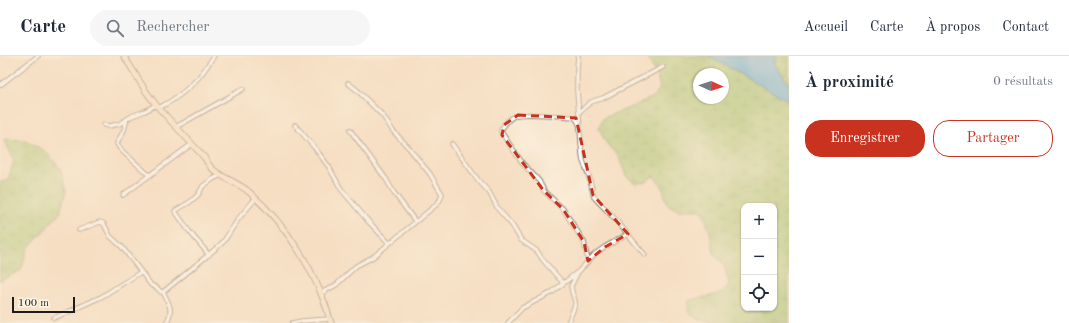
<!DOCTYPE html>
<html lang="fr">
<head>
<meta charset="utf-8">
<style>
	:root { --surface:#fff; --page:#f6f6f7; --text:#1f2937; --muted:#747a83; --line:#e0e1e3; --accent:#c8321e }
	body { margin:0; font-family:"Old Standard TT",serif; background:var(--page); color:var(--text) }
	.controls { position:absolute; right:12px; bottom:12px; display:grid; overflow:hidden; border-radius:8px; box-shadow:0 1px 3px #0004 }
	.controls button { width:36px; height:36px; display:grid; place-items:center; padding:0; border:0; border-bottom:1px solid var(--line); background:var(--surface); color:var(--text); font:20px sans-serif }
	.compass { position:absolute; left:693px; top:12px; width:36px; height:36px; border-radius:50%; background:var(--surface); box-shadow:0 1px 3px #0004; rotate:93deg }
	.scale { position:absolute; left:12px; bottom:10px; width:63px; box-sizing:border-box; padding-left:4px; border:2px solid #1c1c1c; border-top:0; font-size:11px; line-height:14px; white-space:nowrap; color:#1c1c1c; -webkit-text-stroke:3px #fcf5e5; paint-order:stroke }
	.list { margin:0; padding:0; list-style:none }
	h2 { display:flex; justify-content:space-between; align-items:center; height:52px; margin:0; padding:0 16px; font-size:17px }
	h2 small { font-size:13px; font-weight:400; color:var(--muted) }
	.actions { display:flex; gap:8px; padding:12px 16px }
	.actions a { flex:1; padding:9px 0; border:1px solid var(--accent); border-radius:16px; text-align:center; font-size:14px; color:var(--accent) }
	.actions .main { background:var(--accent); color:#fff }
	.icon { flex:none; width:22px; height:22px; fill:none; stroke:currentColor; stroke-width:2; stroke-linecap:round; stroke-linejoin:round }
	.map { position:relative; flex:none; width:789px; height:267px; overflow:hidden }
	header { display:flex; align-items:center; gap:24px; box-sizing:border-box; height:56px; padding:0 20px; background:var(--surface); border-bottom:1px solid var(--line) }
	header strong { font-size:19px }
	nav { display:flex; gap:22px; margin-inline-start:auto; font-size:14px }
	.search { width:280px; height:36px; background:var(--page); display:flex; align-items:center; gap:10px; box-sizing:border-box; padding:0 14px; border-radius:22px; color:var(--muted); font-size:15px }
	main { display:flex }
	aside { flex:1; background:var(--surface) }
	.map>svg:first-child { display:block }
	.wetland { fill:url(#wetland-marsh); stroke:#607248; fill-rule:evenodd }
	.water { fill:#5fb0da; stroke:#3e667b }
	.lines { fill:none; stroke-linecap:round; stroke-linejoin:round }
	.minor-casing { stroke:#887d6f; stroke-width:5.5 }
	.secondary-casing { stroke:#887d6f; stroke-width:7 }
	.minor { stroke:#fff; stroke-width:3.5 }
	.secondary { stroke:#fce5cf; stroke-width:5 }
	.marked { fill:none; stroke:#c8321e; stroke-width:3; stroke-dasharray:8 5; stroke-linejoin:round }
</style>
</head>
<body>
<header>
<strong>Carte</strong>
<div class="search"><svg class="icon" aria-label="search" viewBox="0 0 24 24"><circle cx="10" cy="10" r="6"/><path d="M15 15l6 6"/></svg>Rechercher</div>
<nav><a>Accueil</a><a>Carte</a><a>À propos</a><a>Contact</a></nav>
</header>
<main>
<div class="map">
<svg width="789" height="267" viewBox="0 0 789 267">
	<defs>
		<pattern id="wetland-marsh" width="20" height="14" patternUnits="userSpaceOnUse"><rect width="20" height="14" fill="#a3c973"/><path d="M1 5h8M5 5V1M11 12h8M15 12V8" fill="none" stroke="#8cac63"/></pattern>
	</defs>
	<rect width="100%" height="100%" fill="#fcf5e5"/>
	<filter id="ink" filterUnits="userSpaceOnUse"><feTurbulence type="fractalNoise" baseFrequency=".025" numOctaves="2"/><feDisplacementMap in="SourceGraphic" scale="8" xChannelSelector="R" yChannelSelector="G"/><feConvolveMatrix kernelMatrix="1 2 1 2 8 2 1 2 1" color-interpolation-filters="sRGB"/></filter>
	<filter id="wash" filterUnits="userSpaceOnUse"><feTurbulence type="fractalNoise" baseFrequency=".012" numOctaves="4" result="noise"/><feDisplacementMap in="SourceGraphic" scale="16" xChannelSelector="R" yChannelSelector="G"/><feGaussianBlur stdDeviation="0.9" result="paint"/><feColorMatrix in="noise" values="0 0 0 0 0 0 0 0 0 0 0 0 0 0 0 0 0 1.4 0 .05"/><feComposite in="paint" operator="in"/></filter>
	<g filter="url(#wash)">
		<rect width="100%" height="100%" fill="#f5dec2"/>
		<path class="wetland" d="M647 0H708L789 45V267H710L708 265 696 262 688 255 689 244 723 237 729 228 724 209 714 198 710 176 702 154H679L668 149 661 128 653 120 646 126 635 127 626 120 618 99 610 92 604 83 599 72 603 62 624 54 654 41 660 32 657 21ZM699 18H723V42H699ZM744 150H774V252H744Z
			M775 0H789V27L787 26 775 8Z
			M4 83 26 84 45 95 60 112 66 135 60 157 28 192 21 214 0 225V126L8 125 14 104Z"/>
		<path class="water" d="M708 0H775V8L787 26 789 27V45Z"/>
	</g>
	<g filter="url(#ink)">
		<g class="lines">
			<g class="minor-casing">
				<path id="minor" d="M578 0 577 12V35L582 98 583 105 589 120 594 141 615 163 645 199
					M0 29 38 0
					M159 52C174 44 188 34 199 21 205 14 209 7 214 0
					M579 56 591 46 603 42 663 11
					M127 63 124 74 117 87 118 90 122 95 149 119
					M579 68 577 64 574 61C561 60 525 56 514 60 508 63 504 69 501 74V76L523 108 539 125 544 135 563 153 584 186 588 205
					M104 69 109 70 119 68 132 60 145 55 156 49
					M295 69 314 91 329 111 341 133 368 165 389 187
					M176 71 243 33
					M350 74 386 123 394 137 415 165
					M452 88 478 124 489 136 498 153 512 169 521 184 537 195 543 204 563 227
					M123 139 192 88
					M79 174 100 166 103 167 105 170 110 180 122 191 151 229 157 232 161 236H163C169 247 174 255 166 267
					M209 199 189 175 175 155 190 146 198 139 203 130 213 123 221 119
					M163 236 189 215 220 189 224 185 239 162 256 142
					M321 237 336 229 356 210 373 201 436 149 440 144 442 138 430 118 409 92 393 75 383 60 357 34 348 27
					M54 262 70 255 101 241 141 216
					M292 267 302 265 330 263
					M508 267 522 252 551 237 579 215 595 198 605 191 628 178
					M568 267 575 249V245L572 236 571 230 577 218"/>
			</g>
			<g class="secondary-casing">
				<path id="secondary" d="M124 0 145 34 156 49 204 101C207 106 210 112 215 115 226 124 239 127 249 136 287 169 318 218 331 267"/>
			</g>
			<use href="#minor" class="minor"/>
			<use href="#secondary" class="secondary"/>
		</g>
	</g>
	<path d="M0 0H789V267H0ZM518 59 576 62 593 139 628 178 605 191 588 205 584 186 563 153 544 135 502 79 504 69Z" fill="#f5dec2" fill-opacity=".55" fill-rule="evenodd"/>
	<path class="marked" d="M518 59 576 62 593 139 628 178 605 191 588 205 584 186 563 153 544 135 502 79 504 69Z"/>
</svg>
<div class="controls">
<button>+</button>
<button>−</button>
<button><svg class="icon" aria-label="locate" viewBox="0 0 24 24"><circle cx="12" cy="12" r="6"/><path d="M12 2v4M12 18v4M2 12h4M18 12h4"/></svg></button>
</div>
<svg class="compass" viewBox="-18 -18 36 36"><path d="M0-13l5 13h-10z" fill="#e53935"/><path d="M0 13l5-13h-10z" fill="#747a83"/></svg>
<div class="scale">100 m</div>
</div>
<aside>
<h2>À proximité<small>0 résultats</small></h2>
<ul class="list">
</ul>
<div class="actions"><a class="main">Enregistrer</a><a>Partager</a></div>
</aside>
</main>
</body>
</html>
